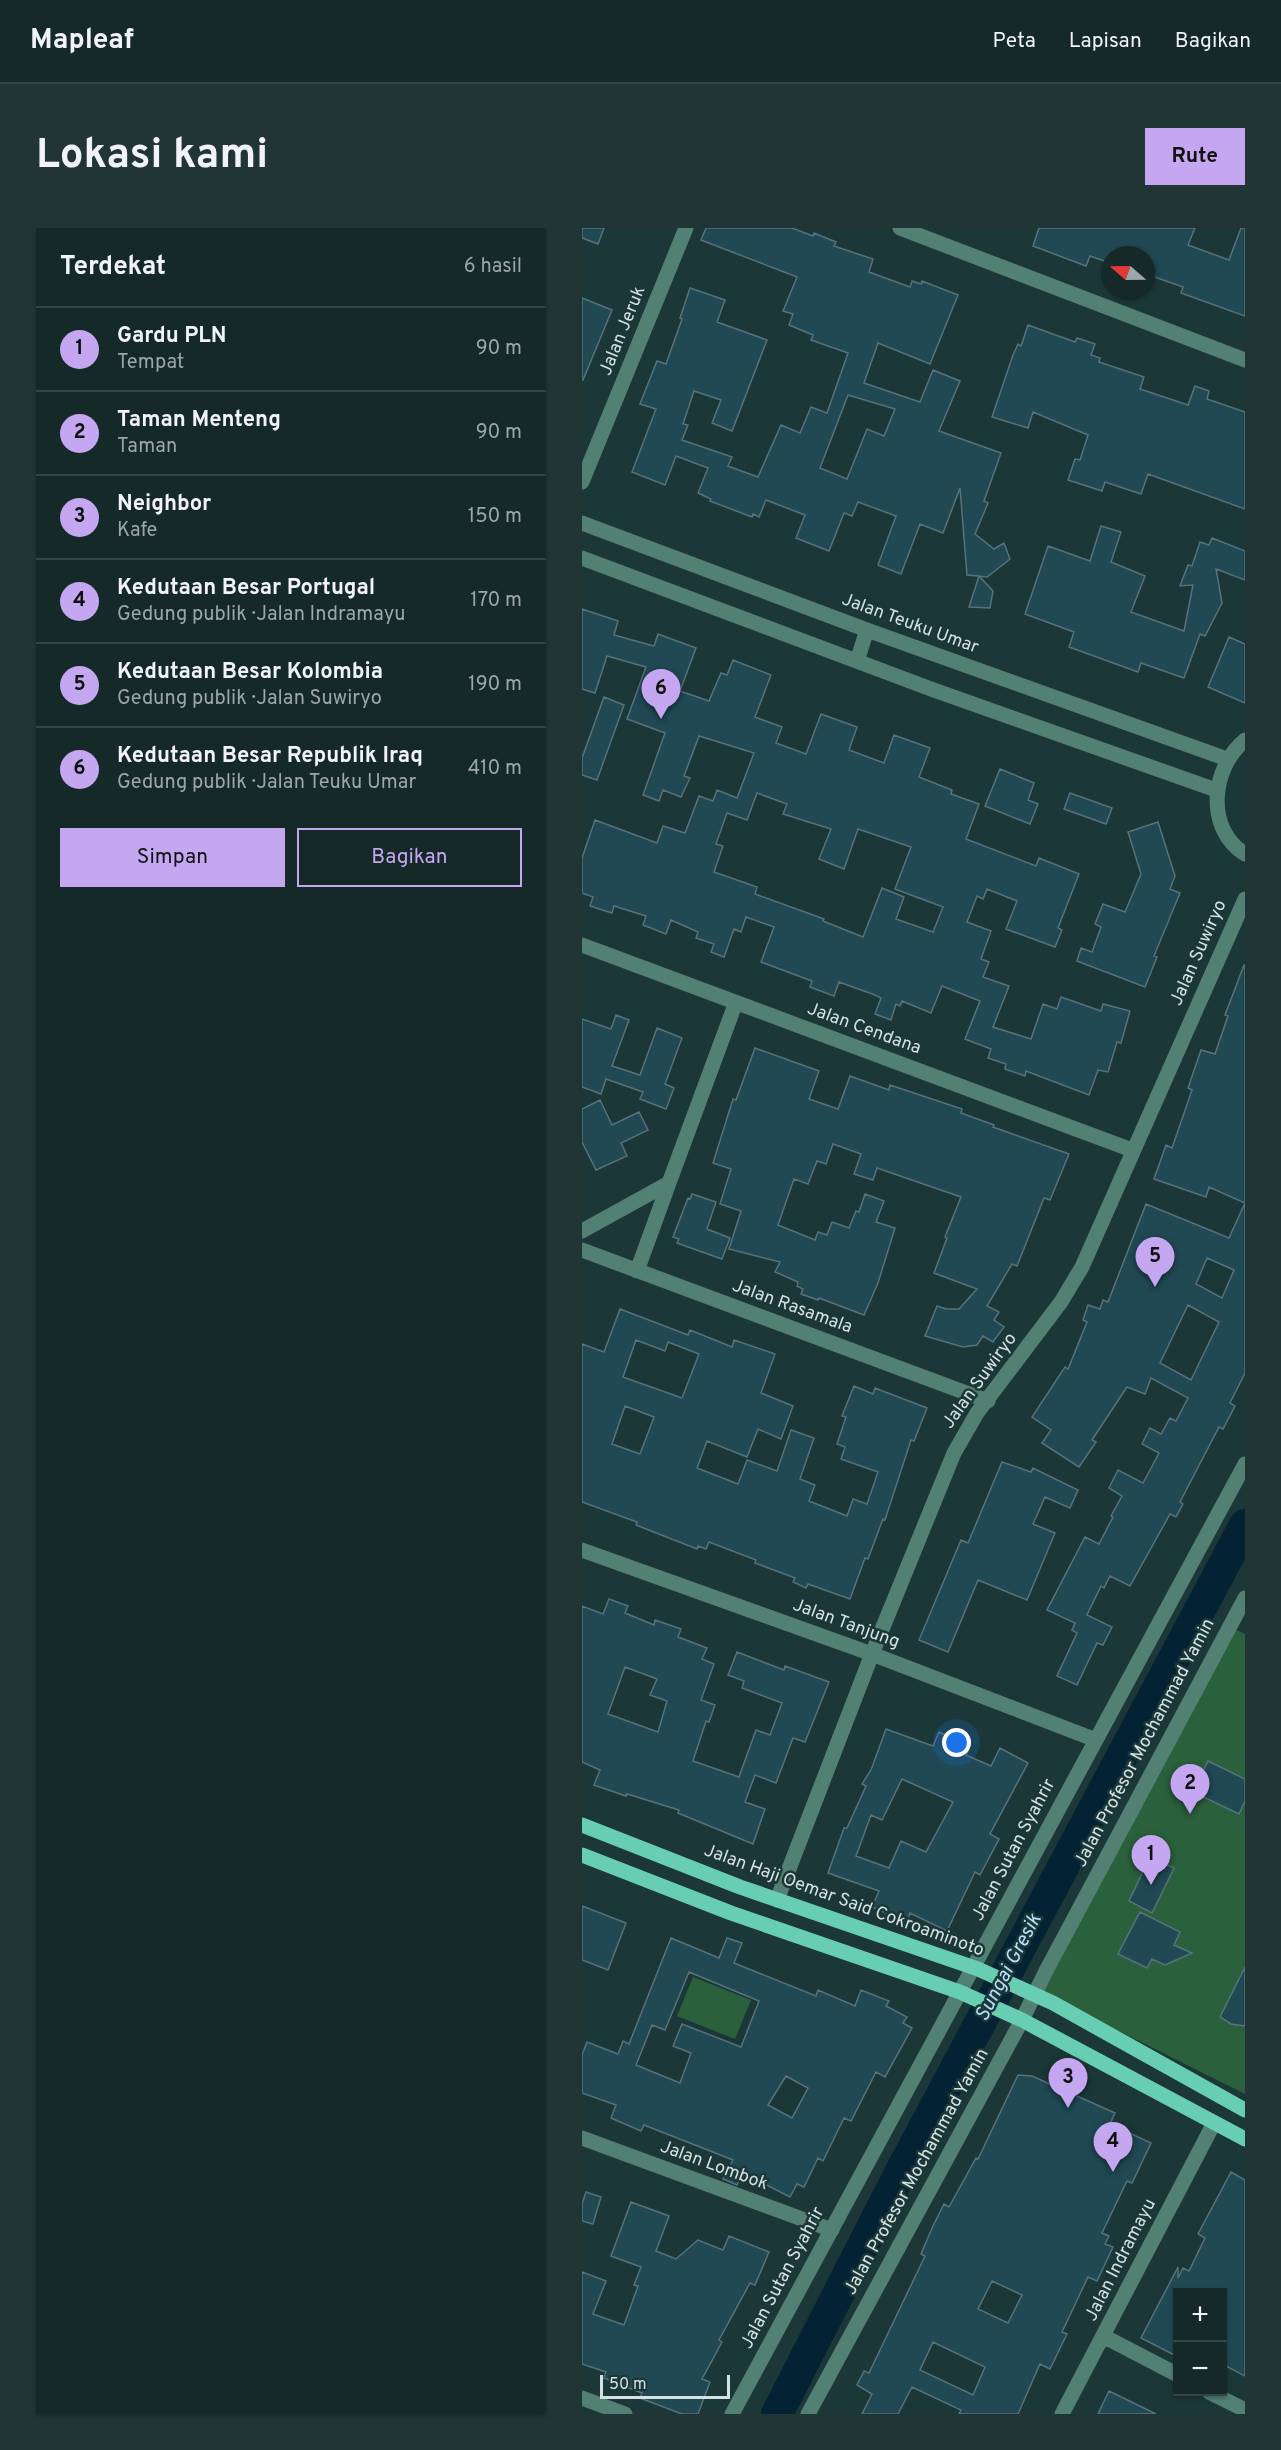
<!DOCTYPE html>
<html lang="id">
<head>
<meta charset="utf-8">
<style>
	:root { --surface:#152929; --page:#223535; --text:#f1f3f6; --muted:#9da6a8; --line:#344546; --accent:#c5a6f0 }
	body { margin:0; font-family:Overpass,sans-serif; background:var(--page); color:var(--text) }
	.controls { position:absolute; right:18px; bottom:18px; display:grid; overflow:hidden; border-radius:0px; box-shadow:0 2px 4px #0004 }
	.controls button { width:54px; height:54px; display:grid; place-items:center; padding:0; border:0; border-bottom:2px solid var(--line); background:var(--surface); color:var(--text); font:30px sans-serif }
	.compass { position:absolute; left:519px; top:18px; width:54px; height:54px; border-radius:50%; background:var(--surface); box-shadow:0 2px 4px #0004; rotate:290deg }
	.scale { position:absolute; left:18px; bottom:15px; width:130px; box-sizing:border-box; padding-left:6px; border:3px solid #d3e2e2; border-top:0; font-size:16px; line-height:21px; white-space:nowrap; color:#d3e2e2; -webkit-text-stroke:4px #1c3737; paint-order:stroke }
	.you { position:absolute; left:375px; top:1515px; width:21px; height:21px; margin:-15px; border:4px solid #fff; border-radius:50%; background:#1a73e8; box-shadow:0 0 0 9px #1a73e833 }
	.badge { display:grid; place-items:center; width:39px; height:39px; border-radius:50%; background:var(--accent); color:#111; font-size:20px; font-weight:700 }
	.pin { position:absolute; translate:-50% -50px; filter:drop-shadow(0 2px 3px #0008) }
	.pin::after { content:''; position:absolute; top:32px; width:21px; height:18px; background:inherit; clip-path:polygon(0 0,100% 0,50% 100%) }
	.list { margin:0; padding:0; list-style:none }
	h2 { display:flex; justify-content:space-between; align-items:center; height:78px; margin:0; padding:0 24px; font-size:26px }
	h2 small { font-size:20px; font-weight:400; color:var(--muted) }
	.list li { display:grid; grid-template-columns:39px 1fr auto; gap:18px; align-items:center; box-sizing:border-box; height:84px; padding:0 24px; border-top:2px solid var(--line) }
	.list b { display:block; font-size:22px; white-space:nowrap }
	.list p { margin:0; font-size:20px; white-space:nowrap; color:var(--muted) }
	.list em { font-size:20px; font-style:normal; color:var(--muted) }
	.actions { display:flex; gap:12px; padding:18px 24px }
	.actions a { flex:1; padding:14px 0; border:2px solid var(--accent); border-radius:0px; text-align:center; font-size:21px; color:var(--accent) }
	.actions .main { background:var(--accent); color:#111 }
	.map { position:relative; flex:none; width:663px; height:2186px; overflow:hidden; border-radius:0px }
	header { display:flex; align-items:center; gap:36px; box-sizing:border-box; height:84px; padding:0 30px; background:var(--surface); border-bottom:2px solid var(--line) }
	header strong { font-size:28px }
	nav { display:flex; gap:33px; margin-inline-start:auto; font-size:21px }
	.intro { display:flex; align-items:center; justify-content:space-between; box-sizing:border-box; height:144px; padding:0 36px }
	h1 { margin:0; font-size:42px }
	.button { padding:15px 27px; border-radius:0px; background:var(--accent); color:#111; font-size:21px; font-weight:700 }
	main { display:flex; gap:36px; padding:0 36px }
	aside { flex:1; background:var(--surface); border-radius:0px; box-shadow:0 2px 4px #0004 }
	.map>svg:first-child { display:block }
	.green { fill:#2b603c }
	.lines { fill:none; stroke-linecap:round; stroke-linejoin:round }
	.river { stroke:#032234; stroke-width:32 }
	.building { fill:#204953; stroke:#57727a; stroke-width:1.5; fill-rule:evenodd }
	.minor { stroke:#528073; stroke-width:15 }
	.major { stroke:#67ceb3; stroke-width:15 }
	.labels { text-anchor:middle; dominant-baseline:central; stroke-width:5; stroke-linejoin:round; paint-order:stroke }
	.street-label { font-size:18px; fill:#d3e2e2; stroke:#1c3737 }
	.water-label { font-size:20px; font-style:italic; fill:#b5e1fe; stroke:#1c3737 }
</style>
</head>
<body>
<header>
<strong>Mapleaf</strong>
<nav><a>Peta</a><a>Lapisan</a><a>Bagikan</a></nav>
</header>
<div class="intro"><h1>Lokasi kami</h1><a class="button">Rute</a></div>
<main>
<aside>
<h2>Terdekat<small>6 hasil</small></h2>
<ul class="list">
<li><span class="badge">1</span><div><b>Gardu PLN</b><p>Tempat</p></div><em>90 m</em></li>
<li><span class="badge">2</span><div><b>Taman Menteng</b><p>Taman</p></div><em>90 m</em></li>
<li><span class="badge">3</span><div><b>Neighbor</b><p>Kafe</p></div><em>150 m</em></li>
<li><span class="badge">4</span><div><b>Kedutaan Besar Portugal</b><p>Gedung publik · Jalan Indramayu</p></div><em>170 m</em></li>
<li><span class="badge">5</span><div><b>Kedutaan Besar Kolombia</b><p>Gedung publik · Jalan Suwiryo</p></div><em>190 m</em></li>
<li><span class="badge">6</span><div><b>Kedutaan Besar Republik Iraq</b><p>Gedung publik · Jalan Teuku Umar</p></div><em>410 m</em></li>
</ul>
<div class="actions"><a class="main">Simpan</a><a>Bagikan</a></div>
</aside>
<div class="map">
<svg width="663" height="2186" viewBox="0 0 663 2186">
	<rect width="100%" height="100%" fill="#1c3737"/>
	<path class="green" d="M649 1399 663 1406V1866L461 1765Z
		M111 1749 169 1772 153 1811 95 1788Z"/>
	<g class="lines">
		<path class="river" d="M195 2186 316 1949 663 1297"/>
	</g>
	<path class="building" d="M0 0H22L16 16 0 10Z
		M124 0H210L231 8 232 5 254 14 252 18 291 31 287 44 328 59 330 53 339 56 340 53 376 67 348 136 296 115 282 155 338 174 351 142 378 153 357 203 419 225 402 273 406 275 393 306 412 321 422 315 428 331 405 349 385 347 378 260 361 305 338 296 319 346 296 337 314 288 276 274 270 288 262 285 247 323 214 310 223 287 184 272 177 289 171 286 170 289 128 273 129 271 116 265 126 240 94 228 83 257 50 244 74 181 58 176 75 133 84 136 100 91 98 90 108 60 143 72 135 94 185 112 150 203 130 195 139 172 112 163 101 196 106 197 100 212 150 229 146 238 176 249 199 197 218 205 229 179 245 185 266 125 229 112 231 107 207 97 211 86 201 83 215 49 119 12ZM266 167 313 181 302 208 285 201 265 251 238 240Z
		M457 0H613L606 17 647 32 659 0H663V88L599 65 601 59 564 46V27H528V35L508 28 504 38 451 18Z
		M0 70 30 82 1 152H0Z
		M446 97 493 114 495 110 513 116 509 127 518 130 517 134 562 149 558 161 606 177 613 158 627 163 625 171 663 184V281L566 246 559 266 523 254 520 263 486 252 493 231 498 232 506 207 451 184 446 200 410 189 431 127 436 116 439 118Z
		M519 298 539 304 529 334 563 348 549 384 602 403 611 357 598 358 606 337 610 338 618 314 627 317 630 310 663 323V352L634 341 640 375 623 408 618 406 602 450 559 435 556 444 487 419 492 404 443 386 466 318 508 333Z
		M397 348 411 363 408 380 387 379Z
		M0 381 36 393 32 407 72 418 76 406 114 420 98 463 127 473 139 445 145 447 151 432 189 447 173 489 200 499 194 515 224 526 239 486 275 499 267 522 302 535 312 507 348 520 337 549 370 562 369 566 397 576 384 611 454 638 457 630 497 646 476 700 480 702 473 719 424 701 435 673 405 661 401 671 395 668 385 694 409 703 399 731 407 734 401 749 427 758 411 799 449 811 461 776 475 781 479 769 519 783 521 776 548 783 539 815 535 814 526 844 516 842 507 867 444 843 443 848 423 841 424 836 406 830 409 821 383 811 398 773 360 758 349 785 320 773 318 778 314 776 309 792 293 786 299 770 293 767 257 754 252 768 228 759 230 753 179 734 192 699 164 689 159 704 152 701 142 729 129 724 132 716 114 710 116 704 89 692 84 706 61 697 64 688 32 678 30 685 8 678 11 669 0 665V630L13 592 75 615 81 598 103 605 117 568 131 573 135 562 155 570 172 525 117 508 102 548 108 550 99 569 81 562 77 573 61 567 83 505 45 491 64 439 25 428 13 465 0 461ZM175 565 205 576 201 586 249 601 237 631 262 641 276 601 329 619 313 661 361 679 351 704 314 691 322 669 300 660 281 709 241 693 242 691 173 666 175 659 132 644 141 618 134 616 145 585 165 592Z
		M647 409 663 416V475L626 459Z
		M22 469 42 477 15 552 0 547V530Z
		M418 541 452 555 446 572 456 576 448 596 403 578Z
		M488 565 530 580 524 596 482 581Z
		M576 594 593 648 588 661 598 665 572 728 575 729 563 759 495 733 499 720 510 724 519 699 513 696 521 676 543 684 559 646 546 604Z
		M662 737H663V1145L648 1175 653 1178 641 1201 637 1199 598 1274 601 1276 594 1289 588 1286 548 1358 528 1348 522 1360 519 1358 505 1387 530 1399 521 1417 515 1415 495 1457 475 1448 495 1405 490 1402 493 1395 465 1382 503 1309 517 1316 531 1289 529 1288 540 1268 527 1260 536 1242 561 1255 577 1225 560 1216 568 1200 579 1206 588 1190 594 1193 606 1170 569 1150 563 1166 545 1159 510 1212 514 1214 497 1239 460 1215 469 1202 450 1189 483 1139 486 1141 505 1094 501 1092 506 1077 518 1081 521 1072 526 1074 564 976 647 1010 663 975 627 959 624 969 572 951 584 917 590 920 610 862 606 860 619 822 633 826 646 788 643 787ZM625 1030 652 1042 640 1070 614 1056ZM606 1077 637 1094 609 1152 578 1135Z
		M34 787 47 792 30 838 58 847 75 800 100 810 83 856 92 860 84 881 58 871 61 864 24 851 19 866 0 859V791L29 801Z
		M173 820 237 843 227 871 256 881 268 848 307 862 308 857 380 881 379 885 412 897 411 899 487 926 468 972 462 970 435 1038 430 1036 405 1078 417 1084 412 1092 422 1099 411 1114 401 1108 395 1117 381 1119 343 1108 355 1078 364 1081H377L395 1061 352 1045 365 1010 363 1009 379 969 295 940 291 952 272 946 279 926 251 916 244 936 235 933 226 956 212 951 196 997 233 1012 236 1004 245 1007 250 994 267 1000 274 983 277 984 283 966 302 973 294 994 313 1000 296 1055 282 1087 237 1070 236 1072 219 1066 221 1061 215 1058 216 1054 193 1044 198 1034 147 1021 159 983 138 976 149 941 131 935 151 871 154 872Z
		M18 872 30 897 57 884 66 902 39 915 45 928 14 942 0 914V881Z
		M110 966 134 974 125 1001 148 1010 140 1031 95 1015 97 1011 91 1009 106 970 108 971Z
		M38 1081 106 1107 108 1102 150 1119 152 1112 193 1126 179 1165 211 1178 199 1211 176 1201 165 1229 125 1213 115 1240 156 1256 165 1232 195 1243 209 1202 232 1210 218 1251 233 1257 227 1273 265 1288 271 1271 285 1276 296 1244 259 1231 263 1219 255 1216 264 1189 260 1188 272 1158 291 1166 293 1160 345 1180 332 1213 329 1212 303 1292 301 1291 286 1331 283 1330 268 1371 226 1356 224 1360 211 1354 213 1350 173 1335 174 1332 127 1314 124 1321 116 1318 115 1321 54 1297 55 1294 0 1274V1116L22 1124ZM54 1112 83 1123 86 1114 117 1126 100 1170 41 1149ZM43 1178 72 1189 58 1226 30 1216Z
		M420 1234 449 1244 451 1240 496 1262 488 1280 463 1269 451 1296 473 1305 445 1372 396 1352 366 1424 337 1412 379 1312 386 1315Z
		M27 1371 46 1378 43 1385 72 1397 73 1392 99 1401 96 1409 125 1420 120 1431 132 1436 119 1472 133 1477 127 1494 124 1493 111 1533 157 1549 174 1502 188 1507 200 1475 160 1460 162 1453 146 1447 155 1424 202 1442 203 1438 247 1454 223 1514 211 1510 194 1555 173 1547 163 1574 183 1581 171 1616 96 1585 97 1582 45 1566 44 1568 12 1557 18 1542 0 1534V1378L21 1386ZM43 1439 75 1451 68 1467 85 1473 76 1504 26 1486Z
		M304 1501 351 1518 357 1504 388 1518 384 1527 409 1538 418 1520 446 1535 408 1606 417 1611 398 1647 393 1644 365 1703 328 1685 325 1694 290 1679 297 1663 246 1645 262 1600H265L284 1558 280 1556 289 1542ZM320 1551 371 1574 344 1624 319 1613 307 1640 274 1628 289 1587 300 1592Z
		M626 1533 663 1551V1573L657 1586 611 1564Z
		M568 1629 592 1640 570 1685 547 1673Z
		M0 1678 44 1695 26 1742 0 1732Z
		M558 1684 598 1704 592 1717 610 1725 583 1737 570 1731 565 1740 536 1726Z
		M89 1710 137 1730 145 1710 160 1715 152 1735 234 1768 236 1762 273 1778 279 1762 307 1773 304 1778 325 1789 321 1795 330 1800 303 1849 294 1844 269 1893 262 1890 241 1933 236 1930 222 1959 215 1956 208 1969 161 1945 155 1957 146 1953 141 1951 151 1932 62 1897 59 1903 29 1890 34 1877 0 1865V1827L5 1814 36 1826 41 1813 47 1816ZM107 1744 177 1773 159 1819 100 1796 91 1818 109 1825 98 1855 54 1837 70 1797 83 1802ZM204 1848 226 1860 210 1890 186 1877Z
		M663 1739V1798L649 1796 638 1789Z
		M436 1847 450 1848 533 1885 528 1896 569 1915 550 1955 545 1953 520 2005 527 2008 523 2016 531 2019 515 2053 506 2049 480 2104 485 2106 468 2141 458 2136 436 2186H377L379 2182 330 2159 316 2186H280L290 2166 275 2157 282 2143 287 2145 343 2028 339 2026 351 1998 362 1976 367 1979 394 1930 396 1931ZM410 2053 440 2067 426 2095 396 2081ZM351 2114 403 2139 391 2167 338 2142Z
		M649 1944 663 1952V2148L640 2136V2064H596V2129L559 2110 596 2039V2050L601 2040 607 2043 623 2010 616 2006Z
		M4 1964 19 1969 11 1996 0 1993V1976Z
		M49 1974 87 1988 74 2023 94 2031 116 2012 141 2022 147 2008 187 2024 173 2057 168 2055 137 2112 140 2114 120 2151 128 2154 116 2186H100L58 2170 60 2165 22 2150 24 2144 0 2136V2044L24 2053 11 2086 42 2097 56 2058 52 2057 59 2039 29 2028Z
		M527 2163 574 2186H516Z"/>
	<g class="lines">
		<path class="minor" d="M318 0 663 132
			M0 254 104 0
			M0 295 285 402 645 531
			M0 330 349 461 634 562
			M275 433 285 402
			M663 512C630 539 622 600 663 626
			M0 717 550 922
			M0 1003 87 955 154 774
			M0 1022 406 1173
			M55 1043 87 955
			M0 1322 290 1426 514 1512
			M195 1672 290 1426 372 1225 395 1185 479 1074 500 1039 663 671
			M0 1910 250 2002
			M521 2108 596 2147
			M627 2164 663 2182
			M0 2170 43 2186
			M150 2186 663 1236
			M226 2186 440 1792 464 1743 663 1370
			M480 2186 632 1895"/>
		<path class="major" d="M0 1597 158 1659 396 1741 471 1775 663 1882
			M0 1627 149 1685 378 1764 440 1792 663 1911"/>
	</g>
	<g class="labels">
		<g class="street-label">
			<text transform="translate(41 103) rotate(-68)">Jalan Jeruk</text>
			<text transform="translate(328 396) rotate(20)">Jalan Teuku Umar</text>
			<text transform="translate(617 725) rotate(-66)">Jalan Suwiryo</text>
			<text transform="translate(282 801) rotate(20)">Jalan Cendana</text>
			<text transform="translate(210 1079) rotate(20)">Jalan Rasamala</text>
			<text transform="translate(398 1153) rotate(-54)">Jalan Suwiryo</text>
			<text transform="translate(264 1396) rotate(20)">Jalan Tanjung</text>
			<text transform="translate(563 1515) rotate(-62)">Jalan Profesor Mochammad Yamin</text>
			<text transform="translate(432 1622) rotate(-62)">Jalan Sutan Syahrir</text>
			<text transform="translate(262 1673) rotate(20)">Jalan Haji Oemar Said Cokroaminoto</text>
			<text transform="translate(132 1938) rotate(20)">Jalan Lombok</text>
			<text transform="translate(335 1944) rotate(-61)">Jalan Profesor Mochammad Yamin</text>
			<text transform="translate(539 2032) rotate(-63)">Jalan Indramayu</text>
			<text transform="translate(201 2050) rotate(-62)">Jalan Sutan Syahrir</text>
		</g>
		<g class="water-label">
			<text transform="translate(427 1740) rotate(-62)">Sungai Gresik</text>
		</g>
	</g>
</svg>
<div class="controls">
<button>+</button>
<button>−</button>
</div>
<svg class="compass" viewBox="-18 -18 36 36"><path d="M0-13l5 13h-10z" fill="#e53935"/><path d="M0 13l5-13h-10z" fill="#9da6a8"/></svg>
<div class="scale">50 m</div>
<div class="you"></div>
<div class="pin badge" style="left:569px;top:1657px">1</div>
<div class="pin badge" style="left:608px;top:1586px">2</div>
<div class="pin badge" style="left:486px;top:1880px">3</div>
<div class="pin badge" style="left:531px;top:1944px">4</div>
<div class="pin badge" style="left:573px;top:1059px">5</div>
<div class="pin badge" style="left:79px;top:491px">6</div>
</div>
</main>
</body>
</html>
